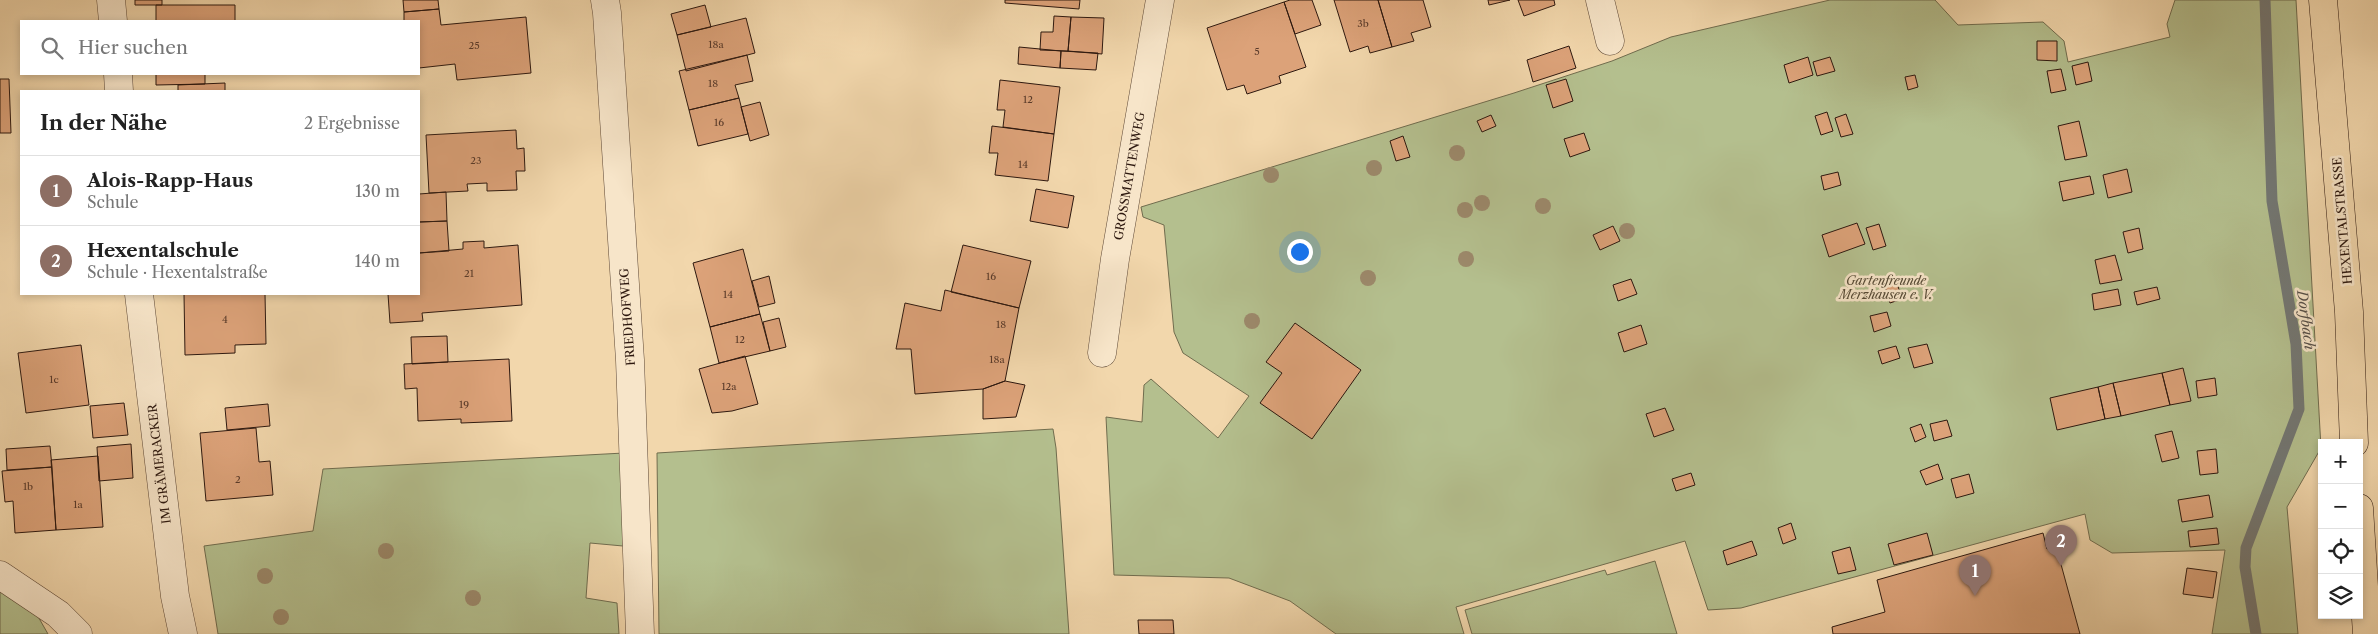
<!DOCTYPE html>
<html lang="de">
<head>
<meta charset="utf-8">
<style>
	:root { --surface:#fff; --page:#f6f6f6; --text:#222; --muted:#767676; --line:#e0e0e0; --accent:#8f2418 }
	body { margin:0; font-family:"Libre Caslon Text",serif; background:var(--page); color:var(--text) }
	.controls { position:absolute; right:15px; bottom:15px; display:grid; overflow:hidden; border-radius:0px; box-shadow:0 2px 8px #0003 }
	.controls button { width:45px; height:45px; display:grid; place-items:center; padding:0; border:0; border-bottom:1px solid var(--line); background:var(--surface); color:var(--text); font:25px sans-serif }
	.you { position:absolute; left:1299px; top:251px; width:18px; height:18px; margin:-12px; border:4px solid #fff; border-radius:50%; background:#1a73e8; box-shadow:0 0 0 8px #1a73e833 }
	.badge { display:grid; place-items:center; width:32px; height:32px; border-radius:50%; background:var(--accent); color:#fff; font-size:16px; font-weight:700 }
	.pin { position:absolute; translate:-50% -41px; filter:drop-shadow(0 1px 2px #0008) }
	.pin::after { content:''; position:absolute; top:26px; width:18px; height:15px; background:inherit; clip-path:polygon(0 0,100% 0,50% 100%) }
	.list { margin:0; padding:0; list-style:none }
	h2 { display:flex; justify-content:space-between; align-items:center; height:65px; margin:0; padding:0 20px; font-size:21px }
	h2 small { font-size:16px; font-weight:400; color:var(--muted) }
	.list li { display:grid; grid-template-columns:32px 1fr auto; gap:15px; align-items:center; box-sizing:border-box; height:70px; padding:0 20px; border-top:1px solid var(--line) }
	.list b { display:block; font-size:19px; white-space:nowrap }
	.list p { margin:0; font-size:16px; white-space:nowrap; color:var(--muted) }
	.list em { font-size:16px; font-style:normal; color:var(--muted) }
	.icon { flex:none; width:28px; height:28px; fill:none; stroke:currentColor; stroke-width:2; stroke-linecap:round; stroke-linejoin:round }
	.map { position:relative; flex:none; width:2378px; height:634px; overflow:hidden }
	.search { position:absolute; background:var(--surface); box-shadow:0 2px 8px #0003; left:20px; top:20px; width:400px; height:55px; display:flex; align-items:center; gap:12px; box-sizing:border-box; padding:0 18px; border-radius:0px; color:var(--muted); font-size:19px }
	.panel { position:absolute; background:var(--surface); box-shadow:0 2px 8px #0003; left:20px; top:90px; width:400px; height:205px; border-radius:0px }
	.map>svg:first-child { display:block }
	.green { fill:#b4bf8e; stroke:#706c4e }
	.lines { fill:none; stroke-linecap:round; stroke-linejoin:round }
	.stream { stroke:#737773; stroke-width:11 }
	.building { fill:#dca279; stroke:#2d180f }
	.minor-casing { stroke:#5e4836; stroke-width:29 }
	.major-casing { stroke:#2d180f; stroke-width:29 }
	.minor { stroke:#f7e5c9; stroke-width:28 }
	.major { stroke:#f2d7ac; stroke-width:28 }
	.tree { fill:#9c896b }
	.labels { text-anchor:middle; dominant-baseline:central; stroke-width:5; stroke-linejoin:round; paint-order:stroke }
	.number-label { font-size:10px; fill:#593a2a }
	.street-label { font-size:12px; fill:#2d180f; stroke:#f7e5c9 }
	.park-label { font-size:12px; font-style:italic; fill:#564a35; stroke:#f7e5c9 }
	.water-label { font-size:14px; font-style:italic; fill:#564f49; stroke:#f7e5c9 }
</style>
</head>
<body>
<div class="map">
<svg width="2378" height="634" viewBox="0 0 2378 634">
	<rect width="100%" height="100%" fill="#f2d7ac"/>
	<filter id="stains"><feTurbulence type="fractalNoise" baseFrequency=".004" numOctaves="4"/><feColorMatrix values="0 0 0 0 .2 0 0 0 0 .09 0 0 0 0 .02 0 0 0 .5 -.17"/></filter>
	<radialGradient id="worn" r=".72"><stop offset=".6" stop-color="#630" stop-opacity="0"/><stop offset="1" stop-color="#630" stop-opacity=".3"/></radialGradient>
	<path class="green" d="M1830 0H1935L1958 25 2043 22 2064 41 2068 62 2170 37 2167 24 2175 0H2296L2321 448 2287 507 2298 634H2212L2225 550 2112 553 2090 540 2085 514 1741 608 1708 610 1685 541 1456 607 1464 634H1336L1290 601 1229 578 1114 575 1106 417 1142 422 1144 385 1151 379 1218 438 1249 396 1183 353 1174 332 1164 225 1143 217 1141 207 1514 93 1612 61 1671 37Z
		M1053 429 1056 448 1069 634H659L657 453Z
		M624 453 623 546 590 543 586 598 617 603 619 634H218L204 546 313 531 323 469Z
		M1655 561 1677 634H1472L1465 610 1605 570 1607 575Z
		M0 584 32 606 48 634H0Z"/>
	<g class="lines">
		<path class="stream" d="M2256 634 2245 567 2246 548 2299 409 2296 344 2272 201 2265 0"/>
	</g>
	<path class="building" d="M135 0H162V5H135Z
		M403 0H438L439 9 404 12Z
		M1005 0H1080L1079 9 1005 3Z
		M1290 0H1312L1321 25 1295 34 1284 2Z
		M1334 0H1378L1392 47 1370 53 1368 46 1350 52Z
		M1378 0H1423L1431 27 1411 33 1414 41 1392 47Z
		M1488 0H1510L1489 5Z
		M1518 0H1554L1555 5 1524 16Z
		M1284 2 1306 67 1279 76 1281 83 1247 94 1244 85 1227 90 1207 28Z
		M156 5H235V21H156Z
		M705 5 711 27 677 35 671 14Z
		M439 9 441 25 526 17 531 73 457 80 455 64 419 68V21H404V12Z
		M1054 16 1071 17 1068 51 1040 50 1041 32H1053Z
		M1071 17 1104 18 1102 54 1068 51Z
		M746 18 755 53 686 71 677 35Z
		M2037 41H2057V61L2037 60Z
		M1569 46 1576 68 1533 82 1527 60Z
		M1019 47 1061 51 1060 68 1018 64Z
		M1061 51 1098 53 1096 70 1060 68Z
		M747 55 753 81 735 85 739 98 689 110 679 71Z
		M1808 57 1813 75 1789 83 1784 65Z
		M1830 57 1835 71 1817 76 1813 62Z
		M2088 62 2092 81 2076 85 2072 66Z
		M2061 69 2066 90 2051 93 2047 71Z
		M156 74H205V84L156 85Z
		M1915 75 1918 87 1908 90 1905 77Z
		M0 79H9L11 133H0Z
		M1566 79 1573 101 1553 108 1546 85Z
		M1000 80 1060 87 1054 134 1003 127 1005 110H997Z
		M225 83V91H178V85Z
		M739 98 748 134 698 146 689 110Z
		M760 102 769 135 750 141 741 107Z
		M1827 112 1833 131 1821 135 1815 116Z
		M1846 114 1853 134 1841 137 1835 118Z
		M1491 115 1496 126 1482 132 1477 121Z
		M2079 121 2087 156 2065 160 2058 126Z
		M992 126 1054 134 1048 181 995 175 998 153H989Z
		M516 130 517 149 524 148 525 171H516L517 190 487 191V183L467 184 468 191 429 193 426 135Z
		M1584 133 1590 150 1570 157 1564 139Z
		M1403 136 1410 157 1396 161 1390 141Z
		M2127 169 2132 192 2108 198 2103 175Z
		M1838 172 1841 185 1824 190 1821 176Z
		M2090 176 2094 194 2063 201 2059 182Z
		M1036 189 1074 196 1068 228 1030 221Z
		M446 192 447 221 419 222V194Z
		M447 221 449 251 419 253V222Z
		M1857 223 1865 244 1829 257 1822 235Z
		M1879 224 1886 246 1873 250 1866 228Z
		M1613 226 1620 241 1600 250 1593 235Z
		M2139 228 2143 249 2128 253 2123 232Z
		M484 241V248L518 245 522 305 422 313 423 321 390 323 388 294H419V253L463 249V242Z
		M963 245 1031 261 1019 308 951 292Z
		M743 249 760 314 710 327 693 263Z
		M2115 255 2122 280 2100 284 2095 260Z
		M769 276 775 303 759 307 752 281Z
		M1631 279 1637 294 1618 301 1613 285Z
		M1896 280 1902 299 1890 303 1884 284Z
		M2157 287 2160 299 2137 305 2134 292Z
		M2118 289 2121 305 2094 310 2092 294Z
		M945 290 1019 308 1005 381 983 389 915 394 911 349H896L905 303 941 311Z
		M184 294H265L266 344 235 345V353L185 355Z
		M1887 312 1891 326 1874 332 1870 316Z
		M760 314 770 351 719 363 710 327Z
		M779 318 786 347 770 351 763 322Z
		M1295 323 1361 370 1312 439 1260 403 1282 373 1266 362Z
		M1641 325 1647 344 1624 352 1618 333Z
		M447 336 448 362 412 364 411 337Z
		M1927 344 1933 363 1914 368 1908 348Z
		M81 345 89 405 26 413 18 353Z
		M1896 346 1900 358 1882 364 1878 351Z
		M745 356 758 404 732 411 712 413 699 369Z
		M509 359 512 421 461 423V419L418 421 417 388 405 389 404 364Z
		M2183 368 2191 401 2170 405 2162 373Z
		M2162 373 2170 405 2121 416 2113 383Z
		M2215 378 2217 395 2198 398 2196 381Z
		M1005 381 1025 385 1016 417 983 419V389Z
		M2113 383 2121 416 2105 419 2098 387Z
		M2098 387 2105 419 2057 430 2050 398Z
		M124 403 128 435 93 438 90 406Z
		M268 404 270 426 227 430 225 408Z
		M1665 408 1674 430 1654 437 1646 414Z
		M1947 420 1952 436 1934 441 1930 424Z
		M1921 424 1926 437 1915 442 1910 428Z
		M256 428 259 462 270 461 273 495 206 501 200 433Z
		M2172 431 2179 458 2162 462 2155 435Z
		M131 444 133 478 99 481 97 447Z
		M50 446 52 467 7 470 6 449Z
		M2216 449 2218 473 2200 475 2197 451Z
		M98 456 103 527 56 530 51 460Z
		M1938 464 1943 479 1926 485 1920 471Z
		M52 467 56 530 15 533 13 501 5 502 2 471Z
		M1691 473 1695 485 1676 491 1672 479Z
		M1969 474 1974 493 1956 498 1951 479Z
		M2209 495 2213 517 2182 522 2178 500Z
		M1791 523 1796 539 1783 544 1778 528Z
		M2217 528 2219 544 2190 547 2188 531Z
		M1927 533 1933 555 1894 565 1888 544Z
		M2043 533 2047 549 2056 546 2080 634H1833L1832 627 1885 612 1877 580Z
		M1752 541 1757 555 1727 565 1723 551Z
		M1850 547 1856 570 1838 574 1832 552Z
		M2187 568 2217 572 2213 598 2183 594Z
		M1138 620H1173L1174 634H1139Z"/>
	<g class="lines">
		<g class="minor-casing">
			<path id="minor" d="M111 0 113 21
				M605 0 607 13 630 360 640 634
				M1600 0 1610 41
				M118 74 119 91
				M139 294 175 596 183 634
				M1102 353 1115 259 1160 0
				M0 575 58 614 78 634"/>
		</g>
		<g class="major-casing">
			<path id="major" d="M2323 0 2349 312 2354 443
				M2359 508 2367 634"/>
		</g>
		<use href="#minor" class="minor"/>
		<use href="#major" class="major"/>
	</g>
	<g class="tree">
		<circle cx="1457" cy="153" r="8"/>
		<circle cx="1374" cy="168" r="8"/>
		<circle cx="1271" cy="175" r="8"/>
		<circle cx="1482" cy="203" r="8"/>
		<circle cx="1543" cy="206" r="8"/>
		<circle cx="1465" cy="210" r="8"/>
		<circle cx="1627" cy="231" r="8"/>
		<circle cx="1466" cy="259" r="8"/>
		<circle cx="1368" cy="278" r="8"/>
		<circle cx="1252" cy="321" r="8"/>
		<circle cx="386" cy="551" r="8"/>
		<circle cx="265" cy="576" r="8"/>
		<circle cx="473" cy="598" r="8"/>
		<circle cx="281" cy="617" r="8"/>
	</g>
	<g class="labels">
		<g class="number-label">
			<text x="1363" y="23">3b</text>
			<text x="716" y="44">18a</text>
			<text x="474" y="45">25</text>
			<text x="1257" y="51">5</text>
			<text x="713" y="83">18</text>
			<text x="1028" y="99">12</text>
			<text x="719" y="122">16</text>
			<text x="476" y="160">23</text>
			<text x="1023" y="164">14</text>
			<text x="469" y="273">21</text>
			<text x="991" y="276">16</text>
			<text x="728" y="294">14</text>
			<text x="225" y="319">4</text>
			<text x="1001" y="324">18</text>
			<text x="740" y="339">12</text>
			<text x="997" y="359">18a</text>
			<text x="54" y="379">1c</text>
			<text x="729" y="386">12a</text>
			<text x="464" y="404">19</text>
			<text x="238" y="479">2</text>
			<text x="28" y="486">1b</text>
			<text x="78" y="504">1a</text>
		</g>
		<g class="street-label">
			<text transform="translate(1129 176) rotate(-80)">GROSSMATTENWEG</text>
			<text transform="translate(2342 221) rotate(-95)">HEXENTALSTRASSE</text>
			<text transform="translate(627 317) rotate(-94)">FRIEDHOFWEG</text>
			<text transform="translate(159 464) rotate(-97)">IM GRÄMERACKER</text>
		</g>
		<g class="park-label">
			<text x="1886" y="280">Gartenfreunde<tspan x="1886" dy="14">Merzhausen e. V.</tspan></text>
		</g>
		<g class="water-label">
			<text transform="translate(2306 320) rotate(82)">Dorfbach</text>
		</g>
	</g>
	<rect width="100%" height="100%" filter="url(#stains)"/>
	<rect width="100%" height="100%" fill="url(#worn)"/>
</svg>
<div class="controls">
<button>+</button>
<button>−</button>
<button><svg class="icon" aria-label="locate" viewBox="0 0 24 24"><circle cx="12" cy="12" r="6"/><path d="M12 2v4M12 18v4M2 12h4M18 12h4"/></svg></button>
<button><svg class="icon" aria-label="layers" viewBox="0 0 24 24"><path d="M12 4l9 5-9 5-9-5zM3 14l9 5 9-5"/></svg></button>
</div>
<div class="you"></div>
<div class="pin badge" style="left:1975px;top:596px;background:#8d6e63">1</div>
<div class="pin badge" style="left:2061px;top:566px;background:#8d6e63">2</div>
<div class="search"><svg class="icon" aria-label="search" viewBox="0 0 24 24"><circle cx="10" cy="10" r="6"/><path d="M15 15l6 6"/></svg>Hier suchen</div>
<section class="panel">
<h2>In der Nähe<small>2 Ergebnisse</small></h2>
<ul class="list">
<li><span class="badge" style="background:#8d6e63">1</span><div><b>Alois-Rapp-Haus</b><p>Schule</p></div><em>130 m</em></li>
<li><span class="badge" style="background:#8d6e63">2</span><div><b>Hexentalschule</b><p>Schule · Hexentalstraße</p></div><em>140 m</em></li>
</ul>
</section>
</div>
</body>
</html>
